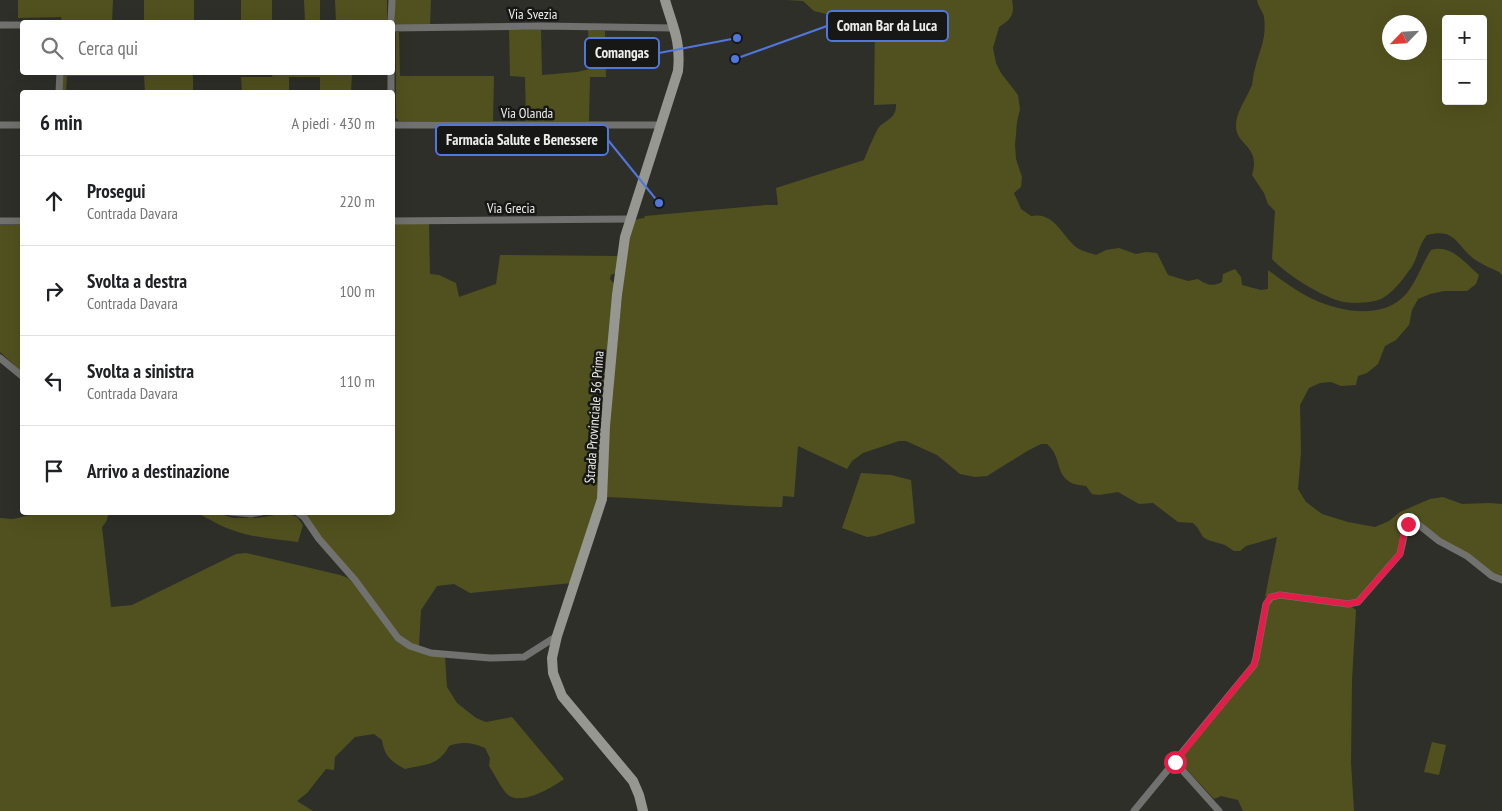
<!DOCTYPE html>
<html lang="it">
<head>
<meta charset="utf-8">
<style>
	:root { --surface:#fff; --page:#f2f2f2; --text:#202124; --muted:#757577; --line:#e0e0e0 }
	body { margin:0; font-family:"PT Sans Narrow",sans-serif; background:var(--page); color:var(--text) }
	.controls { position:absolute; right:15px; top:15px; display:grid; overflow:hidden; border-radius:5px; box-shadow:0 5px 20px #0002 }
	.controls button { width:45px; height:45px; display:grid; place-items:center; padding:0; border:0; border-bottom:1px solid var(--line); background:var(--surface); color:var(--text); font:25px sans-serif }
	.compass { position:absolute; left:1382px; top:15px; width:45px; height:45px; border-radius:50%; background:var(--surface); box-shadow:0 5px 20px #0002; rotate:245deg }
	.stop { position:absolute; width:15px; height:15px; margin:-11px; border:4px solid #e11d48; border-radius:50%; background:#fff }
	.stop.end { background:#e11d48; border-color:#fff; box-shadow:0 1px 5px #0008 }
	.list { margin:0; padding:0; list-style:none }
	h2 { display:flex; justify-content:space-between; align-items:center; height:65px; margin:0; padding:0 20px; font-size:21px }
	h2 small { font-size:16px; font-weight:400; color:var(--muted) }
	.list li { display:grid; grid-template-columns:32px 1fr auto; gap:15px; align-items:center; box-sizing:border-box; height:90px; padding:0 20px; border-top:1px solid var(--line) }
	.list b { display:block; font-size:19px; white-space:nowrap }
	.list p { margin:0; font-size:16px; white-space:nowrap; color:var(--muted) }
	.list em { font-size:16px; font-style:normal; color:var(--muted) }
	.icon { flex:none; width:28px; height:28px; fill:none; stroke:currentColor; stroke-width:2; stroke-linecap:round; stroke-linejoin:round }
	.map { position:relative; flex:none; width:1502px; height:811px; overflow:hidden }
	.search { position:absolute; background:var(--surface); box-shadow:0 5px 20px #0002; left:20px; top:20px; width:375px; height:55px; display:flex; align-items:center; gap:12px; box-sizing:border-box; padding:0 18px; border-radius:5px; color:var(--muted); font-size:19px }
	.panel { position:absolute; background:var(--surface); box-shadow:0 5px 20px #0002; left:20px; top:90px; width:375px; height:425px; border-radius:5px }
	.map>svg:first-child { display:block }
	.green { fill:#51511f; fill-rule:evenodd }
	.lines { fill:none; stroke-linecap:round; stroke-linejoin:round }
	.street { stroke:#71716f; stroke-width:7 }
	.secondary { stroke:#979792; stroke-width:10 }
	.route { stroke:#e11d48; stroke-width:6 }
	.labels { text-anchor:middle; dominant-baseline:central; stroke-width:5; stroke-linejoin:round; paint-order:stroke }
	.street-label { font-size:14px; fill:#ededea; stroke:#171715 }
	.leader { fill:none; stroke:#5176dc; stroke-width:2 }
	.callout-dot { fill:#5176dc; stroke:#171715; stroke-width:2 }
	.callout { fill:#171715; stroke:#5176dc; stroke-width:2 }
	.callout-label { font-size:15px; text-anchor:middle; font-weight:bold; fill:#ededea }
</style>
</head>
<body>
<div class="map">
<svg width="1502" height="811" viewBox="0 0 1502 811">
	<rect width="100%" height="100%" fill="#2f2f2a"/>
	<path class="green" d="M18 0H113L112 22H62L61 17 18 18Z
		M144 0H194V22H144Z
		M241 0H272V22H241Z
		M304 0H320V22H305Z
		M335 0H387V22H336Z
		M394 0H431L430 26H398L395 23Z
		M786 0H1012C1015 15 1011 19 999 27L993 48 996 63 1001 73 1018 95 1020 109 1017 122 1015 145 1016 159 1022 177 1021 187 1014 193 1021 209 1031 216C1057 211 1062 240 1081 250 1085 252 1091 253 1096 255L1106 250 1119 248 1136 254 1146 252 1157 253 1168 275 1188 281 1198 279C1207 285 1212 287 1222 282L1223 274 1235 269 1241 277 1242 285 1261 290 1268 289V270C1283 281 1300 294 1317 301 1345 313 1385 319 1407 293 1417 280 1422 264 1431 250 1451 244 1464 262 1479 275L1476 284 1467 291H1444L1430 294 1418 299 1412 310 1409 325 1396 340 1385 346 1378 364 1367 373 1358 376 1356 385 1341 386 1331 382 1320 383 1309 388 1300 405 1301 453 1298 489 1306 502 1322 514 1348 522 1375 527 1389 521 1400 512 1430 499 1443 497 1462 504 1490 503 1502 504V578L1498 577 1411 520 1398 553 1357 600 1347 602 1272 593 1265 597 1277 537 1246 546 1240 551H1234L1225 545 1208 540 1203 537 1197 527 1193 523 1178 522 1153 503 1139 504 1118 492 1099 495 1092 494 1086 486C1081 485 1074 485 1070 482 1055 473 1062 457 1047 444H1041L1029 450 987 476 975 477 960 474 937 455 906 441H899L863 453 852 461 847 469 798 446 794 497 783 496 782 507C722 506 664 499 605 497L607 450 627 244 633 220 644 218 645 216 766 205H778L776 188 864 160C867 153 876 130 880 126 888 119 897 117 896 104L874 105 875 26 814 11 803 1Z
		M1257 0H1502V275L1499 272C1491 268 1481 264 1474 259 1455 244 1456 228 1427 235 1417 247 1418 261 1408 272 1402 281 1391 294 1381 299 1374 303 1347 304 1340 301 1319 295 1287 275 1272 259L1275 211 1268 204 1264 193 1252 175C1261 146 1237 146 1236 127 1235 113 1247 98 1252 85 1253 80 1253 74 1255 69 1259 50 1267 40 1264 17 1263 12 1258 6 1257 0ZM1446 19H1483V101H1446ZM1390 22H1420V52H1390Z
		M509 30H541L542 75 577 72 590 69 588 30 605 31 606 77H590L589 121H526L525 77 510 76Z
		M396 32H399L400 76H494L493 121H399L396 118Z
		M273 72 352 73 351 92H320V77H289V92H242L241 77H272Z
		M63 73H193V92H145L144 76H67L66 92H62Z
		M393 224H429L430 274 439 275 456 283 459 297 496 284 500 255 618 256 616 273 611 275 610 279 614 284 598 499 572 583 470 593 454 584 437 586 421 610 419 646 410 643 401 637 302 513 392 512Z
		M0 225H22V372L0 352Z
		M861 473 891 475 911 480 915 523 875 536 867 537 842 528Z
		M43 512 109 513 106 522 102 527 111 607 132 605 236 554 246 553 340 575 348 578 355 585 398 641 445 657 447 687 457 703 476 718 486 722 512 717 564 779C553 787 519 808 506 793 500 786 495 775 489 766L490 758 485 748C472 743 463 741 449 746 438 766 426 764 405 769 391 762 384 755 382 740L374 734 355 737 335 757 334 770 326 769 307 793 297 801 313 811H0V518L13 519Z
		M196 513H218L233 518H257L286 513 297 517 303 525 298 542C276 539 253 538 232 530 219 526 209 518 196 513Z
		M1279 597 1347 606 1352 607 1356 610 1352 680 1351 763 1354 811H1243L1238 800 1221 796 1214 799 1179 761 1250 673 1268 604 1270 600Z
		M1432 742 1446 745 1439 775 1424 772Z"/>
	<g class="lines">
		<path class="street" d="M391 22 392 0
			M0 25H22
			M392 28 541 26 674 28
			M59 92 60 72
			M391 92V72
			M0 125H22
			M392 125H661
			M0 221H22
			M392 221 630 219
			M0 358 22 376
			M231 512 251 514 261 512
			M297 512 304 517 319 539 355 580 398 638 410 646 431 653 490 658 524 657 557 636
			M1175 762 1219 811
			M1134 811 1254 665 1256 658 1266 604 1271 597 1280 595 1348 604 1358 602 1400 554 1406 527 1411 522 1419 525 1439 541 1467 556 1492 576 1502 580"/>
		<path class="secondary" d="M643 811 639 795 633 781 562 696 553 673 552 658 557 636 602 499 605 426 617 295 625 237 678 71C681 40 673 28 665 0"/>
	</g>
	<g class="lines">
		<path class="route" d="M1175 762 1254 665 1256 658 1266 604 1270 597 1280 595 1348 604 1358 602 1400 554 1404 532 1408 524"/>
	</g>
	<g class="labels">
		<g class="street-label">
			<text x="533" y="14">Via Svezia</text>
			<text x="527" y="113">Via Olanda</text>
			<text x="511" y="208">Via Grecia</text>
			<text transform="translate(594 417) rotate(-86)">Strada Provinciale 56 Prima</text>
		</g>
	</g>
	<path class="leader" d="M735 59L827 26M737 38L659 53M659 203L608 140"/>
	<g class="callout-dot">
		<circle cx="735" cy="59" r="5"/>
		<circle cx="737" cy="38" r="5"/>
		<circle cx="659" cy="203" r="5"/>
	</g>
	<g class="callout">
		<rect x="827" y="11" width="121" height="30" rx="5"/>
		<rect x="585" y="38" width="74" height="30" rx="5"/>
		<rect x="436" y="125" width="172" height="30" rx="5"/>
	</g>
	<g class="callout-label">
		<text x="887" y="31">Coman Bar da Luca</text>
		<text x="622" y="58">Comangas</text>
		<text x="522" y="145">Farmacia Salute e Benessere</text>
	</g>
</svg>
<div class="controls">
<button>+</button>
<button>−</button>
</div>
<svg class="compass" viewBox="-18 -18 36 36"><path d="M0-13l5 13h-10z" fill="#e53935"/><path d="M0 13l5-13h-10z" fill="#757577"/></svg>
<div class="stop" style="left:1175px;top:762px"></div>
<div class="stop end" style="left:1408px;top:524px"></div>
<div class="search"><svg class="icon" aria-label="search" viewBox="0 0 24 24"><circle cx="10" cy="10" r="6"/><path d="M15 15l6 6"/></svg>Cerca qui</div>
<section class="panel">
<h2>6 min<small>A piedi · 430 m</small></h2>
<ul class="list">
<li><svg class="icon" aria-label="ahead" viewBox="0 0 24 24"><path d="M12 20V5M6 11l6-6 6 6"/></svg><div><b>Prosegui</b><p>Contrada Davara</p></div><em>220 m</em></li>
<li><svg class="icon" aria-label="right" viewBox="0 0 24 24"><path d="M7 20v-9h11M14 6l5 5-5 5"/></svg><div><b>Svolta a destra</b><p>Contrada Davara</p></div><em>100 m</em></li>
<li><svg class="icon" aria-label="left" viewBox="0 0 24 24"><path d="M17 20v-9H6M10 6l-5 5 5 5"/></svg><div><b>Svolta a sinistra</b><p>Contrada Davara</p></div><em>110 m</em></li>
<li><svg class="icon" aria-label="arrive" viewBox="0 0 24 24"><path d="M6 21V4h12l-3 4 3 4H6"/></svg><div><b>Arrivo a destinazione</b></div></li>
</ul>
</section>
</div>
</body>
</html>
